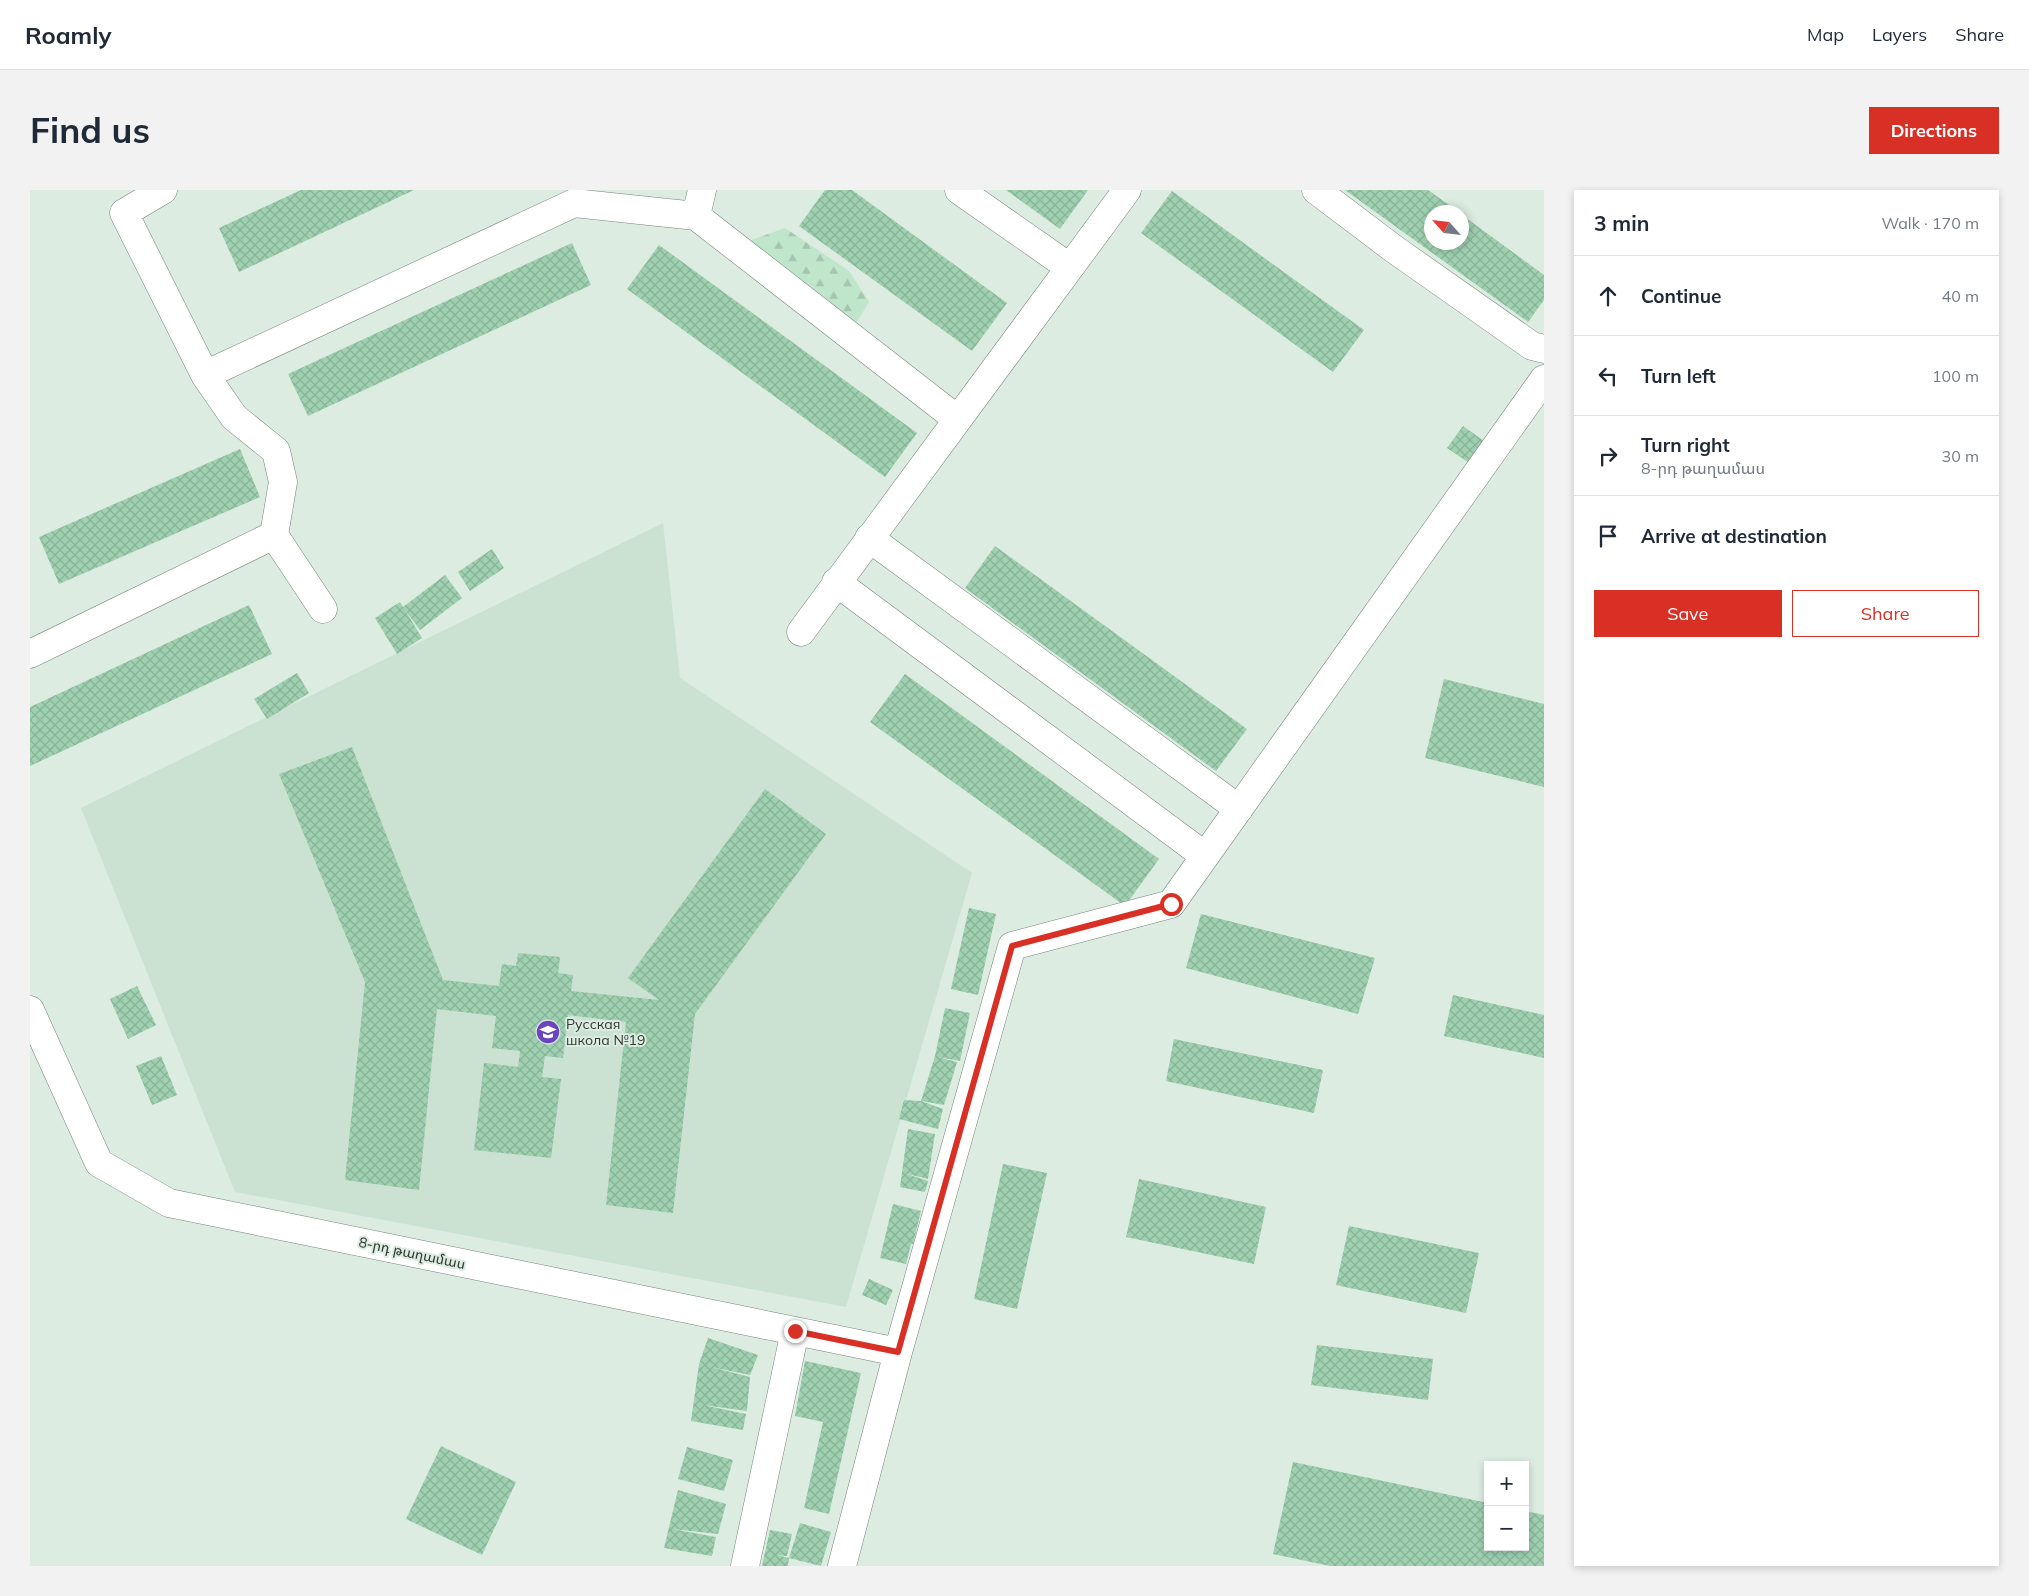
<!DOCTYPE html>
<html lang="en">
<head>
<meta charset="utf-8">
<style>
	:root { --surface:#fff; --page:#f2f2f3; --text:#1f2937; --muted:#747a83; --line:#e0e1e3; --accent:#d93025 }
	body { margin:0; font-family:Mulish,"Noto Sans Armenian",sans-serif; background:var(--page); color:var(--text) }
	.controls { position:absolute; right:15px; bottom:15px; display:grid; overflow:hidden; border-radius:0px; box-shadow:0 2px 8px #0003 }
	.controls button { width:45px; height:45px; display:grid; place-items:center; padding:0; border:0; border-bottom:1px solid var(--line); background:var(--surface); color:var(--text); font:25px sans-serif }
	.compass { position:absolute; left:1394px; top:15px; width:45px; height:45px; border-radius:50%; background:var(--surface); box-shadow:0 2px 8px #0003; rotate:297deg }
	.stop { position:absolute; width:15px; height:15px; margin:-11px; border:4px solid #d93025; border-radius:50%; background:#fff }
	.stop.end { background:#d93025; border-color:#fff; box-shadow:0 1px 5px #0008 }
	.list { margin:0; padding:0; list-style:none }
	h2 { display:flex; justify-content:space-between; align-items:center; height:65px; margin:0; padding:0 20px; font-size:21px }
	h2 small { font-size:16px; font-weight:400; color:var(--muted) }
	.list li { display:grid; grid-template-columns:32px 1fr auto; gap:15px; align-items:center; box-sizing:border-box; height:80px; padding:0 20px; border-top:1px solid var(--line) }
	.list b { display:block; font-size:19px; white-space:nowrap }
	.list p { margin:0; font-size:16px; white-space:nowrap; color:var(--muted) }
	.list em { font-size:16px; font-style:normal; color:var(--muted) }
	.actions { display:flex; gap:10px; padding:15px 20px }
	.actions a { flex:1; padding:11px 0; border:1px solid var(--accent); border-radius:0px; text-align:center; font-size:18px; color:var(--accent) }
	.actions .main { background:var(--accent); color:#fff }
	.icon { flex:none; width:28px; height:28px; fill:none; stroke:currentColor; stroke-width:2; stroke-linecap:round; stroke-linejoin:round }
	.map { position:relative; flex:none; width:1514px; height:1376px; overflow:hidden; border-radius:0px }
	header { display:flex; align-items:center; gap:30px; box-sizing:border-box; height:70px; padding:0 25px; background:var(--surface); border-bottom:1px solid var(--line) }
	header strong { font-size:24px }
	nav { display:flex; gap:28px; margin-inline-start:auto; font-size:18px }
	.intro { display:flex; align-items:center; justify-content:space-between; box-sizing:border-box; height:120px; padding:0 30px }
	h1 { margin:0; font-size:35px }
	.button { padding:12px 22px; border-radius:0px; background:var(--accent); color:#fff; font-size:18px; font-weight:700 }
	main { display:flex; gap:30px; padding:0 30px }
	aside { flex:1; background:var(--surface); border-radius:0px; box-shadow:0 2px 8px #0003 }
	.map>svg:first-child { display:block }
	.built { fill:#cbe1d2 }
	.forest { fill:url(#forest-firs) }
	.building { fill:url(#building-cross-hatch) }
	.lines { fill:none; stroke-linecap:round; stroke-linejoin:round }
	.minor-casing { stroke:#77857c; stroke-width:29 }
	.minor { stroke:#fff; stroke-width:28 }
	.route { stroke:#d93025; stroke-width:6 }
	.labels { text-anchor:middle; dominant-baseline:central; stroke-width:4; stroke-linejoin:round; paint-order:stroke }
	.poi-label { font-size:14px; fill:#313733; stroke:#dcece1; text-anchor:start }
	.street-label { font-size:14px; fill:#313733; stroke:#dcece1 }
</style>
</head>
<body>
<header>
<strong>Roamly</strong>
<nav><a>Map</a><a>Layers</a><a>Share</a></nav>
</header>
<div class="intro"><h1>Find us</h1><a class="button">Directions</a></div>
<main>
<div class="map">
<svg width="1514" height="1376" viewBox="0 0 1514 1376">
	<defs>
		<pattern id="forest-firs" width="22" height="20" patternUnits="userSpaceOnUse" patternTransform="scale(1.25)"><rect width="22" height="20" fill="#bfe5cb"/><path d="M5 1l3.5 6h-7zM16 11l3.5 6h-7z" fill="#a5c5af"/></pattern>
		<pattern id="building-cross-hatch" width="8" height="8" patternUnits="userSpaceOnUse" patternTransform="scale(1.25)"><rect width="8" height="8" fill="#9fd0b0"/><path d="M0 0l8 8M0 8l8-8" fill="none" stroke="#89b398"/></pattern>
	</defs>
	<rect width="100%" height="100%" fill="#dcece1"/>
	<path class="built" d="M633 333 650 488 942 683 816 1117 205 1002 51 618Z"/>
	<path class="forest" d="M755 38 819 81 839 112 819 145 719 51Z"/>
	<path class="building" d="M271 0H384L209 82 189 38Z
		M795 0H822L977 113 942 161 769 36Z
		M976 0H1058L1030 39Z
		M1315 0H1398L1429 22H1402V52H1432V25L1514 85V110L1498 132Z
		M1142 1 1334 140 1303 182 1111 43Z
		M542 53 561 95 278 226 258 184Z
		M629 55 887 243 855 287 597 99Z
		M1433 236 1454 251 1439 273 1417 258Z
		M210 259 230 307 29 394 9 347Z
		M965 356 1217 539 1186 581 935 398Z
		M462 359 474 378 440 401 428 382Z
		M415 385 432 408 390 440 375 420 392 448 367 464 345 428 370 412 373 417Z
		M219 415 242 464 0 576V517Z
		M267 483 279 503 237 529 224 509Z
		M875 484 1129 669 1095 716 840 532Z
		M1414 489 1514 514V597L1395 568Z
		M322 557 413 790 469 796 472 774 486 776 488 763 530 767 528 783 543 785 541 801 629 810 598 788 735 599 796 644 665 824 643 1023 576 1015 596 832 538 825 533 868 515 866 512 887 531 889 521 968 444 960 454 873 488 877 490 861 462 858 466 826 407 819 389 1000 315 990 335 792 249 584Z
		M939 718 966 724 948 805 921 799Z
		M1171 724 1345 768 1328 824 1156 778Z
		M107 796 126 835 98 849 80 809Z
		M1423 805 1514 825V868L1414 846Z
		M915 818 940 823 930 871 908 867 927 872 914 915 891 911 905 866Z
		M1144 849 1293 880 1284 923 1136 891Z
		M131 866 147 905 122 915 106 876Z
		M874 910 891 911 913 919 908 939 869 929Z
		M878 939 905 944 898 989 874 983 898 991 895 1002 870 997Z
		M973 974 1017 983 987 1119 944 1109Z
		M1109 989 1236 1017 1224 1074 1096 1047Z
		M863 1014 891 1021 883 1054H881L876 1074 850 1068Z
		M1319 1036 1449 1063 1436 1123 1306 1095Z
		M839 1089 863 1100 856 1115 832 1105Z
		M678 1148 728 1165 720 1185 681 1177 720 1187 717 1221 673 1215 716 1224 713 1240 661 1231 669 1174Z
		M1287 1155 1403 1169 1398 1210 1281 1195Z
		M775 1171 831 1183 799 1324 774 1318 793 1232 765 1226Z
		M411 1256 486 1292 452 1365 376 1329Z
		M657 1257 703 1270 694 1301 648 1289Z
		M1263 1272 1458 1313V1357H1495V1321L1514 1325V1376H1300L1243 1364Z
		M648 1300 696 1314 688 1344 642 1339 686 1347 682 1366 634 1358Z
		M770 1333 801 1342 791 1376 759 1368Z
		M740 1340 762 1344 757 1366 747 1365 759 1368 758 1376H732Z"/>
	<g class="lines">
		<g class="minor-casing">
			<path id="minor" d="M133 0 94 23 175 185 204 227 246 261 253 292 244 345
				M929 0 1039 77
				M1286 0 1364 59 1502 156 1514 159
				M666 26 672 0
				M175 185 544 13 666 26 927 229
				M839 348 1209 619
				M806 392 1175 666
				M771 442 1097 0
				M0 464 244 345 293 419
				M0 820 69 973 139 1013 868 1162
				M715 1376 765 1141
				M812 1376 868 1162 982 756 1141 714 1514 189"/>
		</g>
		<use href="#minor" class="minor"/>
	</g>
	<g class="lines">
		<path class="route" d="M765 1141 868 1162 982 756 1141 714"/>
	</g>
	<defs>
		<g id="school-disc" transform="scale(1.25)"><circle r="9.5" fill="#6c45be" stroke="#dcece1"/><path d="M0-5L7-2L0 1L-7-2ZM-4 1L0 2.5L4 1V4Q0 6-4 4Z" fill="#fff"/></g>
	</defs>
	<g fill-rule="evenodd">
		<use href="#school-disc" x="518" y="842"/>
	</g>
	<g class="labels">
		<g class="poi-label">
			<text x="536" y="834">Русская<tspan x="536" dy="16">школа №19</tspan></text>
		</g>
		<g class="street-label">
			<text transform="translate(382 1063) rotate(12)">8-րդ թաղամաս</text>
		</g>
	</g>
</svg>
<div class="controls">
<button>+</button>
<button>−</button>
</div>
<svg class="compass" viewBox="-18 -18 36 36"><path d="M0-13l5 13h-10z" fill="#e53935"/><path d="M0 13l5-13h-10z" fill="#747a83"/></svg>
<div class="stop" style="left:1141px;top:714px"></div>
<div class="stop end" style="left:765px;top:1141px"></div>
</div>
<aside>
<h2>3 min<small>Walk · 170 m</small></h2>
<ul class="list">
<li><svg class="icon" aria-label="ahead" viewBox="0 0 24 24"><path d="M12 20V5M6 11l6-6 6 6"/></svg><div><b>Continue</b></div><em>40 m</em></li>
<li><svg class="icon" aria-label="left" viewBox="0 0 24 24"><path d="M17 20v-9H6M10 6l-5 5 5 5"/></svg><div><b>Turn left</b></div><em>100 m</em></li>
<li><svg class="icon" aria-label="right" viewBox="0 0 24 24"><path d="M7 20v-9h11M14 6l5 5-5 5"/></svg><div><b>Turn right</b><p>8-րդ թաղամաս</p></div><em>30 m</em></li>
<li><svg class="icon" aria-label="arrive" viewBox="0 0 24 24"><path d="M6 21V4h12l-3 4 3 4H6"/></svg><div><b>Arrive at destination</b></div></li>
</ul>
<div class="actions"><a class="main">Save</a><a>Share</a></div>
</aside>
</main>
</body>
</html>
